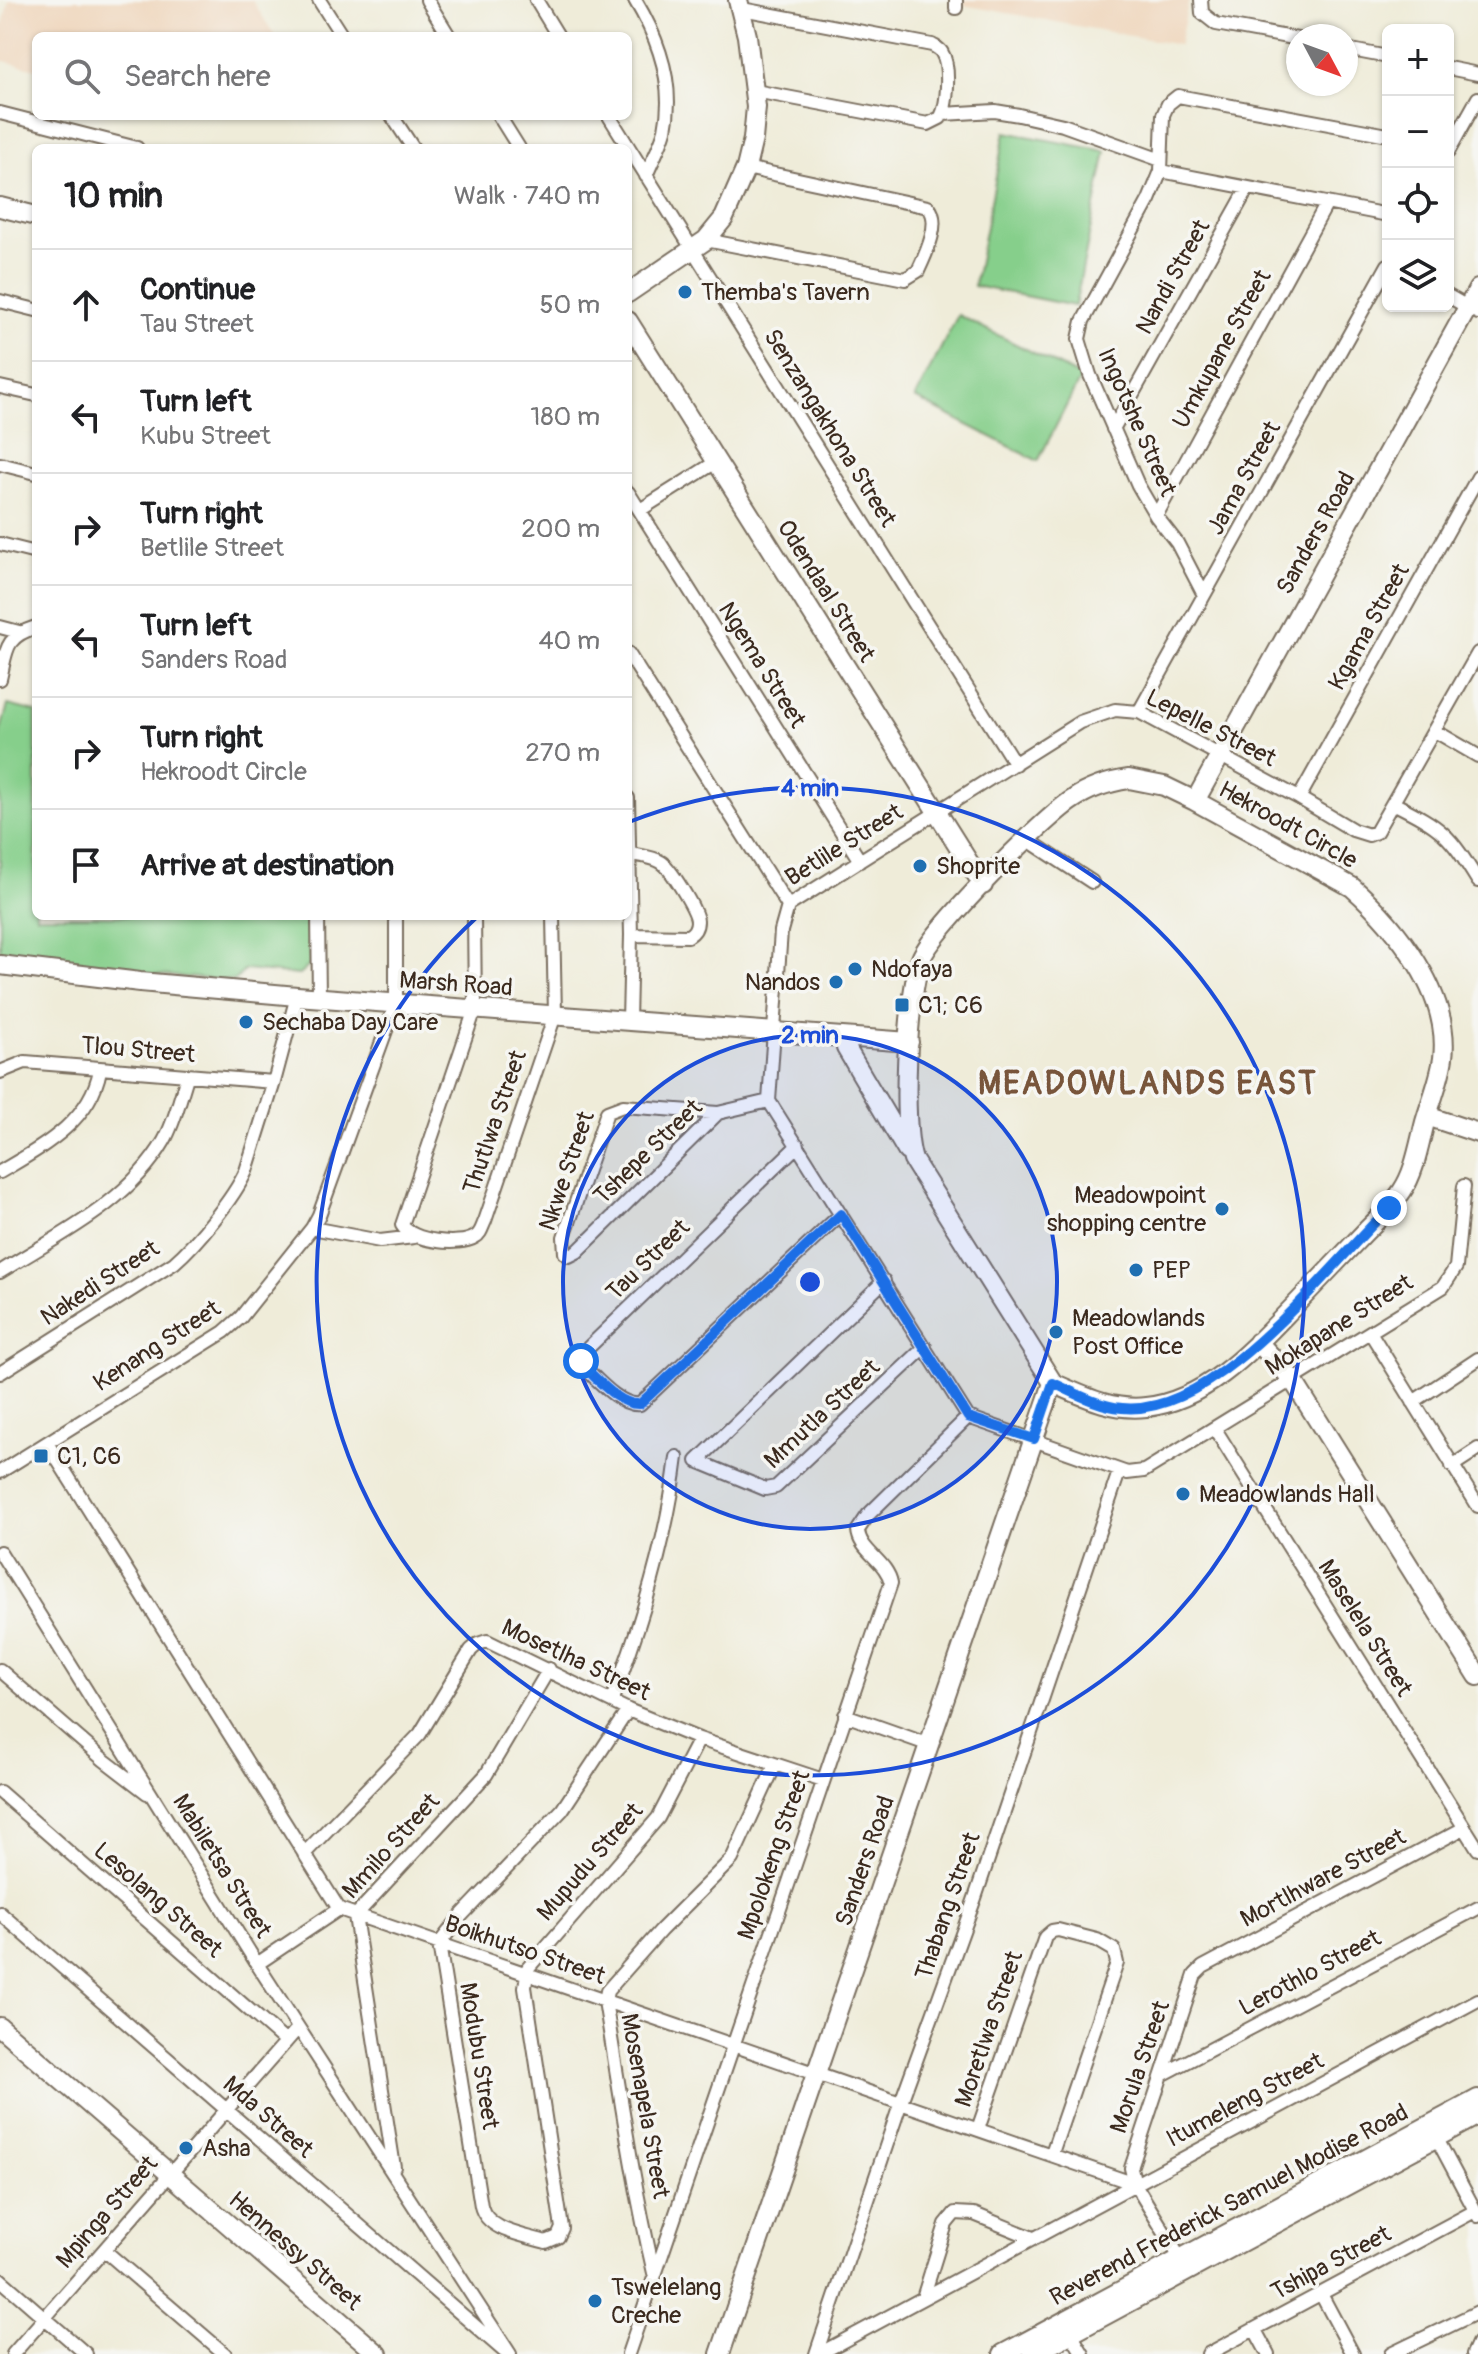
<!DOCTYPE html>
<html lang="en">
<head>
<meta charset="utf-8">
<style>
	:root { --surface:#fff; --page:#f6f6f6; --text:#202124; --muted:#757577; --line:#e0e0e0 }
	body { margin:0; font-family:Pangolin,sans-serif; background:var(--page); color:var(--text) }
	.controls { position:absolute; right:24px; top:24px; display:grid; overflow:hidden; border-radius:12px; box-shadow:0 2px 6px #0004 }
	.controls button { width:72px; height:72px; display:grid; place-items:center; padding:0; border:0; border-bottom:2px solid var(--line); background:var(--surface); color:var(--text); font:40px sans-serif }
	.compass { position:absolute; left:1286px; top:24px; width:72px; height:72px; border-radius:50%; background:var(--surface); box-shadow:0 2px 6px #0004; rotate:131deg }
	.stop { position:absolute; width:24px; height:24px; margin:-18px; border:6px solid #1a73e8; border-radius:50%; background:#fff }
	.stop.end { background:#1a73e8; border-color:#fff; box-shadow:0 2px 8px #0008 }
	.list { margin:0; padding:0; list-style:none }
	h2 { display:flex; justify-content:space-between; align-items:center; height:104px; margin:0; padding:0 32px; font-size:34px }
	h2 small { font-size:26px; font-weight:400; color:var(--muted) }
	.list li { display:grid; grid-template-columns:52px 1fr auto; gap:24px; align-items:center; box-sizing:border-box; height:112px; padding:0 32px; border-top:2px solid var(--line) }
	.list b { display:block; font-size:30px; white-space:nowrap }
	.list p { margin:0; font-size:26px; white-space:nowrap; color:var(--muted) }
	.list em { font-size:26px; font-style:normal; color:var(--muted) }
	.icon { flex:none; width:44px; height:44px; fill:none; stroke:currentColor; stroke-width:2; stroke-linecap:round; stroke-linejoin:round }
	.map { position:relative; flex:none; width:1478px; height:2354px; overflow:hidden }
	.search { position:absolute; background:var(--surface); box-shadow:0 2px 6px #0004; left:32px; top:32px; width:600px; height:88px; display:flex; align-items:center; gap:20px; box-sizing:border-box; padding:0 28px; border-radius:12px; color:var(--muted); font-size:30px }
	.panel { position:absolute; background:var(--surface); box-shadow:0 2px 6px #0004; left:32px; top:144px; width:600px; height:776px; border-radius:12px }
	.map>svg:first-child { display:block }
	.built { fill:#efd6bc }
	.green { fill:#86cf8b; stroke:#607c54; stroke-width:2 }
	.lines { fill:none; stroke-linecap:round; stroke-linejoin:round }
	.street-casing { stroke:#7a6e5f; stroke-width:16 }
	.secondary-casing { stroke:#7a6e5f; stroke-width:22 }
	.street { stroke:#fff; stroke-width:12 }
	.secondary { stroke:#fff; stroke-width:18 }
	.route { stroke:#1a73e8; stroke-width:10 }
	.ring { fill:none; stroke:#1d4ed8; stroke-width:4 }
	.poi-dot { fill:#1f6fb2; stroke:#f6f6f2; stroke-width:3 }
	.labels { text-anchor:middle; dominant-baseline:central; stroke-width:7; stroke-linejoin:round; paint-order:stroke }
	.street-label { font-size:24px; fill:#3b2a1e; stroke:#f6f6f2 }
	.poi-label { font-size:24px; fill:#3b2a1e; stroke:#f6f6f2; text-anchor:start }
	.district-label { font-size:32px; font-weight:bold; letter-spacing:2px; fill:#78553b; stroke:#f6f6f2 }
	.centre { fill:#1d4ed8; stroke:#f6f6f2; stroke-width:4 }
	.ring-label { font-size:24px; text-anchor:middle; font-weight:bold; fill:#1d4ed8; stroke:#f6f6f2; stroke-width:7; stroke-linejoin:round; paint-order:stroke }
</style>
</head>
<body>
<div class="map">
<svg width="1478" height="2354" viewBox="0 0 1478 2354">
	<rect width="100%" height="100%" fill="#f6f6f2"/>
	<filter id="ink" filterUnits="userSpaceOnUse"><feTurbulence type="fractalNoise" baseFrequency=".0125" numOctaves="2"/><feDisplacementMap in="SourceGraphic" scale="16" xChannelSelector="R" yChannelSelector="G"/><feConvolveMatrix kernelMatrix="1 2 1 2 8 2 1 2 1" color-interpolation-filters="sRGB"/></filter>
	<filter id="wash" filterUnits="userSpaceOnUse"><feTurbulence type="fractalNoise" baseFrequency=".006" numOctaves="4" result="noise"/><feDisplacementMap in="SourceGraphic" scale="32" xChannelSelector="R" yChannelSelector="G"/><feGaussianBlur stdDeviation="1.8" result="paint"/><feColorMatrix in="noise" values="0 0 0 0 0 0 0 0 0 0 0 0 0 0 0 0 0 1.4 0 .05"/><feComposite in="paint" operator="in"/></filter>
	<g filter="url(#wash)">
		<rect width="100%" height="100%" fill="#efecd9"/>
		<path class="built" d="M9 0H252L275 36H36V69L0 60V36Z
			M964 0H1189L1179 45 964 5Z"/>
		<path class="green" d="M1005 132 1106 151 1075 306 974 286Z
			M958 315 1081 377 1038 461 915 398Z
			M8 705 36 712V916H309L310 965 299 975 245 970 234 981 0 962V733Z"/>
	</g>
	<g filter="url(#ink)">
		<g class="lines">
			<g class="street-casing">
				<path id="street" d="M319 0 342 36
					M427 0 449 36
					M536 0 558 36
					M635 0C658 38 675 84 665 130 661 145 652 161 646 176
					M1201 0 1202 13 1216 24 1298 39
					M956 8V0
					M742 9 932 45C937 48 940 49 942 53 950 65 948 107 940 118L928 124 755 91
					M1346 49 1388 57
					M1448 68 1478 74
					M0 113 137 148
					M943 114 995 111 1019 115 1063 125 1161 160
					M392 116 413 148
					M499 116 519 148
					M609 116 1015 764
					M1448 152 1478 98
					M1161 171 1388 215
					M706 240 905 279 918 271C926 254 942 221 928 207L746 168
					M1448 296 1478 313
					M0 301 36 310
					M0 387 36 395
					M1113 429 1248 188
					M0 464 36 473
					M628 492 860 861
					M640 510 716 462
					M1156 516 1327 203
					M0 544 36 553
					M1204 595 1177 543 1156 516 1138 485 1090 375 1079 339 1083 321 1149 200 1161 171 1163 115 1168 104 1178 96 1388 135
					M0 627 19 632
					M628 653 788 906
					M0 679C7 650 4 637 36 627
					M1139 712 1388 265
					M1435 731 1478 756
					M628 798 631 935 629 1021
					M1299 798 1478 477
					M1393 803C1443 828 1449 834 1478 881
					M1028 840 1092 882
					M631 854C640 856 653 857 661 862 670 867 697 911 697 921 697 928 693 933 688 936L631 935
					M318 916 319 996
					M474 916 475 1009 402 1225C411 1241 459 1247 475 1237 481 1234 482 1227 485 1221L555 1015 553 916
					M0 1072 25 1062 274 1082
					M718 1113 623 1106 607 1112 564 1237 565 1253 569 1256 577 1252 718 1113 769 1101
					M798 1145 588 1348 583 1356 582 1365C596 1378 620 1407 640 1404L841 1214
					M0 1172C42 1147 90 1122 100 1070
					M1464 1186 1456 1267 1443 1287 1144 1471 1127 1473 968 1417 769 1101 781 931 788 906 1080 722 1115 710 1139 712 1299 798 1353 830 1369 835 1376 832 1478 653
					M312 1228 380 1241 414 1237
					M0 1272C59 1235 128 1203 164 1141 175 1122 180 1098 187 1077
					M884 1281 697 1461 765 1489 776 1487 925 1347
					M1370 1332 1478 1506
					M0 1373 174 1263C196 1244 234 1198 246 1171L274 1082 297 996
					M1413 1402 1478 1359
					M1215 1429 1478 1849
					M47 1443 339 1909 1135 2184
					M1452 1466 1478 1449
					M0 1472 224 1332 241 1317 312 1228 319 1215 396 1003V916
					M0 1552 257 1964 510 2354
					M0 1670 104 1760 147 1793
					M612 1700C642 1622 667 1540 677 1457
					M628 1710 562 1810 461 1916 439 1944 481 2206C487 2231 524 2235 546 2242L558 2237 562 2228 525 1987 528 1968 658 1818 699 1739
					M845 1715 930 1745
					M0 1792 286 2042
					M304 1854 420 1734 471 1650 478 1644 487 1641 628 1710 699 1739 823 1780
					M0 1913 505 2352
					M257 1964 339 1909
					M1162 2075 1478 1908
					M978 2129 1045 1937 1052 1931 1058 1930 1097 1940 1114 1950 1117 1963 1052 2153
					M1436 2137 1478 2216
					M394 2167 355 1916 486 1775 549 1669
					M104 2250 225 2354
					M1180 2258 1135 2184 1131 2168 1195 1975 1203 1967 1464 1828
					M654 2273C633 2184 620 2092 605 2001L607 1991 661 1930 732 1859 775 1765
					M0 2279 86 2354
					M1321 2294 1353 2354
					M923 2298 946 2224 955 2213 974 2214 1033 2238
					M1255 2330 1268 2354
					M1071 2334 1083 2354
					M13 2354 298 2028
					M628 2354 891 1583C887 1561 859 1551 858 1530L868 1515 968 1417
					M816 2354 901 2102 975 1898 1119 1472
					M819 2354 1478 2000
					M1208 2354 1475 2211
					M1391 2354 1478 2312
					M1473 2354 1478 2343"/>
			</g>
			<g class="secondary-casing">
				<path id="secondary" d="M0 207 36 216
					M628 293 706 240 724 218 746 168 753 139 756 107 747 36 738 0
					M628 321 983 885
					M1129 779 1164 786 1195 801 1352 887C1396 926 1451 994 1443 1058 1440 1080 1431 1101 1425 1122 1419 1145 1415 1172 1402 1191 1392 1206 1378 1219 1365 1232 1343 1255 1320 1279 1298 1302 1256 1345 1209 1400 1146 1407 1112 1411 1083 1396 1053 1383L913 1160C901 1124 907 996 921 959 931 931 1044 818 1072 800 1089 788 1108 782 1129 779Z
					M1195 801 1478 289
					M0 965 140 982 297 996 909 1042
					M846 1038V1048L907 1151
					M1427 1116 1478 1133
					M1258 1342 1292 1379 1478 1676
					M0 2027 378 2354
					M720 2354 1053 1383
					M1003 2354 1478 2099
					M1033 2354 1478 2115"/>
			</g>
			<use href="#street" class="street"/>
			<use href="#secondary" class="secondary"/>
		</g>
	</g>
	<g class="lines" filter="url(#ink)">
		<path class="route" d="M581 1361 582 1365C597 1378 619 1406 640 1404L841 1214 968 1417 1034 1439 1053 1383C1075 1393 1098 1406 1122 1408 1215 1418 1327 1268 1389 1208"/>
	</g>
	<circle cx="810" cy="1282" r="247" fill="#1d4ed8" fill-opacity=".12"/>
	<g class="ring">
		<circle cx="810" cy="1282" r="247"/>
		<path d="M629 822A494 494 0 1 1 476 918"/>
	</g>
	<g class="poi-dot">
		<circle cx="685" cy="292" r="8"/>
		<circle cx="920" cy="866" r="8"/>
		<circle cx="855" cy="969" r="8"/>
		<circle cx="836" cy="982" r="8"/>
		<rect x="894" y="997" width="16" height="16" rx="4"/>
		<circle cx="246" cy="1022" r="8"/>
		<circle cx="1222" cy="1209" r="8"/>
		<circle cx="1136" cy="1270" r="8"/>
		<circle cx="1056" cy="1332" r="8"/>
		<rect x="33" y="1448" width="16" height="16" rx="4"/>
		<circle cx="1183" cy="1494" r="8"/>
		<circle cx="186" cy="2148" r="8"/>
		<circle cx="595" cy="2301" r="8"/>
	</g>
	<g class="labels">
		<g class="street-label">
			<text transform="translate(1173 277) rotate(-61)">Nandi Street</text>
			<text transform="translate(1222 349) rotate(-61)">Umkupane Street</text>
			<text transform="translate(1137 422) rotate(66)">Ingotshe Street</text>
			<text transform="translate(830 428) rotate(58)">Senzangakhona Street</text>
			<text transform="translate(1244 478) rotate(-61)">Jama Street</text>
			<text transform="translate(1316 533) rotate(-61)">Sanders Road</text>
			<text transform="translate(826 591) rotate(58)">Odendaal Street</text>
			<text transform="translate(1369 627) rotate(-61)">Kgama Street</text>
			<text transform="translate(762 665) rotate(58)">Ngema Street</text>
			<text transform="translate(1211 728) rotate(27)">Lepelle Street</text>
			<text transform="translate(1288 825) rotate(29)">Hekroodt Circle</text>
			<text transform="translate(844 845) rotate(-32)">Betlile Street</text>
			<text transform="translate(456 984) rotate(4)">Marsh Road</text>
			<text transform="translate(138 1050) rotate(5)">Tlou Street</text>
			<text transform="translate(495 1122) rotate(-71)">Thutlwa Street</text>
			<text transform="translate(648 1152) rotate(-44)">Tshepe Street</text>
			<text transform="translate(567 1171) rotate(-71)">Nkwe Street</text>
			<text transform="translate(648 1260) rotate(-44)">Tau Street</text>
			<text transform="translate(100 1283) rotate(-33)">Nakedi Street</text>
			<text transform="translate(1339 1325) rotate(-32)">Mokapane Street</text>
			<text transform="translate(157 1346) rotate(-33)">Kenang Street</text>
			<text transform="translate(822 1414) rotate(-43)">Mmutla Street</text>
			<text transform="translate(1365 1628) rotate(58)">Maselela Street</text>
			<text transform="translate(576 1660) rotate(25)">Mosetlha Street</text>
			<text transform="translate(391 1846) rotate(-48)">Mmilo Street</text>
			<text transform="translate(774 1855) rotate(-71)">Mpolokeng Street</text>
			<text transform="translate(865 1861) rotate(-71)">Sanders Road</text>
			<text transform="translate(590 1862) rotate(-49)">Mupudu Street</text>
			<text transform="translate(222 1866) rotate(58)">Mabiletsa Street</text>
			<text transform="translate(1323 1878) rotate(-28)">Mortlhware Street</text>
			<text transform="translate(158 1900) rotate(41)">Lesolang Street</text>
			<text transform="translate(948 1906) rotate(-71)">Thabang Street</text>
			<text transform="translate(525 1950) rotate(19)">Boikhutso Street</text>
			<text transform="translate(1310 1973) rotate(-28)">Lerothlo Street</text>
			<text transform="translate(989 2029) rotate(-71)">Moretlwa Street</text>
			<text transform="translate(479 2056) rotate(81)">Modubu Street</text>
			<text transform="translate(1140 2067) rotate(-71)">Morula Street</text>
			<text transform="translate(1245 2100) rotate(-28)">Itumeleng Street</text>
			<text transform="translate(645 2106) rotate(80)">Mosenapela Street</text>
			<text transform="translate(268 2117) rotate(41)">Mda Street</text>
			<text transform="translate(1229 2205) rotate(-28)">Reverend Frederick Samuel Modise Road</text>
			<text transform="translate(107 2212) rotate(-49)">Mpinga Street</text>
			<text transform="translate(295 2251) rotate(41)">Hennessy Street</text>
			<text transform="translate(1331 2263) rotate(-28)">Tshipa Street</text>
		</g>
		<g class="poi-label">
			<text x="701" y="292">Themba's Tavern</text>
			<text x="936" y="866">Shoprite</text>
			<text x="871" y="969">Ndofaya</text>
			<text x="820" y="982" text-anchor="end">Nandos</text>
			<text x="918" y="1005">C1; C6</text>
			<text x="262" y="1022">Sechaba Day Care</text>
			<text x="1206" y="1195" text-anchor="end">Meadowpoint<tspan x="1206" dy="28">shopping centre</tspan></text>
			<text x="1152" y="1270">PEP</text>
			<text x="1072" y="1318">Meadowlands<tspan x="1072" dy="28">Post Office</tspan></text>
			<text x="57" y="1456">C1, C6</text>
			<text x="1199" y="1494">Meadowlands Hall</text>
			<text x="202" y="2148">Asha</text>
			<text x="611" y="2287">Tswelelang<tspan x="611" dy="28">Creche</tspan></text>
		</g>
		<g class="district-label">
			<text x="1148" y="1084">MEADOWLANDS EAST</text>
		</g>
	</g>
	<circle cx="810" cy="1282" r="12" class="centre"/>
	<g class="ring-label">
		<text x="810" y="796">4 min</text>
		<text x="810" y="1043">2 min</text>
	</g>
</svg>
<div class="controls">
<button>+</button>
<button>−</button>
<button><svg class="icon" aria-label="locate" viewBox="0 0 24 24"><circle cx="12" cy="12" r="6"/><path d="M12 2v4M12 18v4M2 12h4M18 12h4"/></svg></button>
<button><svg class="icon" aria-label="layers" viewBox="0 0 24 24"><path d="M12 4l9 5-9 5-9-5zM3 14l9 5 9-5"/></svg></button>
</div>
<svg class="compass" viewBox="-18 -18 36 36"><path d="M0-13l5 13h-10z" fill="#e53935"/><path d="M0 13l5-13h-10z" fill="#757577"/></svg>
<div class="stop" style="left:581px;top:1361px"></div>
<div class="stop end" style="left:1389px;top:1208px"></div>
<div class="search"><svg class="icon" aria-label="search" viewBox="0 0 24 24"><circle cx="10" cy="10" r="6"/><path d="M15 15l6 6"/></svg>Search here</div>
<section class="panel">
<h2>10 min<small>Walk · 740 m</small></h2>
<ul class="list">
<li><svg class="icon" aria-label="ahead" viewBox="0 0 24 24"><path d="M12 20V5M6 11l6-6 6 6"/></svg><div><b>Continue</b><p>Tau Street</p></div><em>50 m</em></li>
<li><svg class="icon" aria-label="left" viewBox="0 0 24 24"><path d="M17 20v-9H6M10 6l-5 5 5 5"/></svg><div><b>Turn left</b><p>Kubu Street</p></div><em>180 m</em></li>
<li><svg class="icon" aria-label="right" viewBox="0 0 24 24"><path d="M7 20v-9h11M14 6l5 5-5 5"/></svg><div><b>Turn right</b><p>Betlile Street</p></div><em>200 m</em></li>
<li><svg class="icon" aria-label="left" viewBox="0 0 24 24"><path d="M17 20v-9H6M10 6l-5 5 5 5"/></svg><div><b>Turn left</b><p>Sanders Road</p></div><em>40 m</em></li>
<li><svg class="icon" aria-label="right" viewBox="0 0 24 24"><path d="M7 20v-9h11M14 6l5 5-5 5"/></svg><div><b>Turn right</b><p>Hekroodt Circle</p></div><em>270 m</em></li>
<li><svg class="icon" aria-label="arrive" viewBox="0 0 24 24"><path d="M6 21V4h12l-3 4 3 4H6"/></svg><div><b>Arrive at destination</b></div></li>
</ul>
</section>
</div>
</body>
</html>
